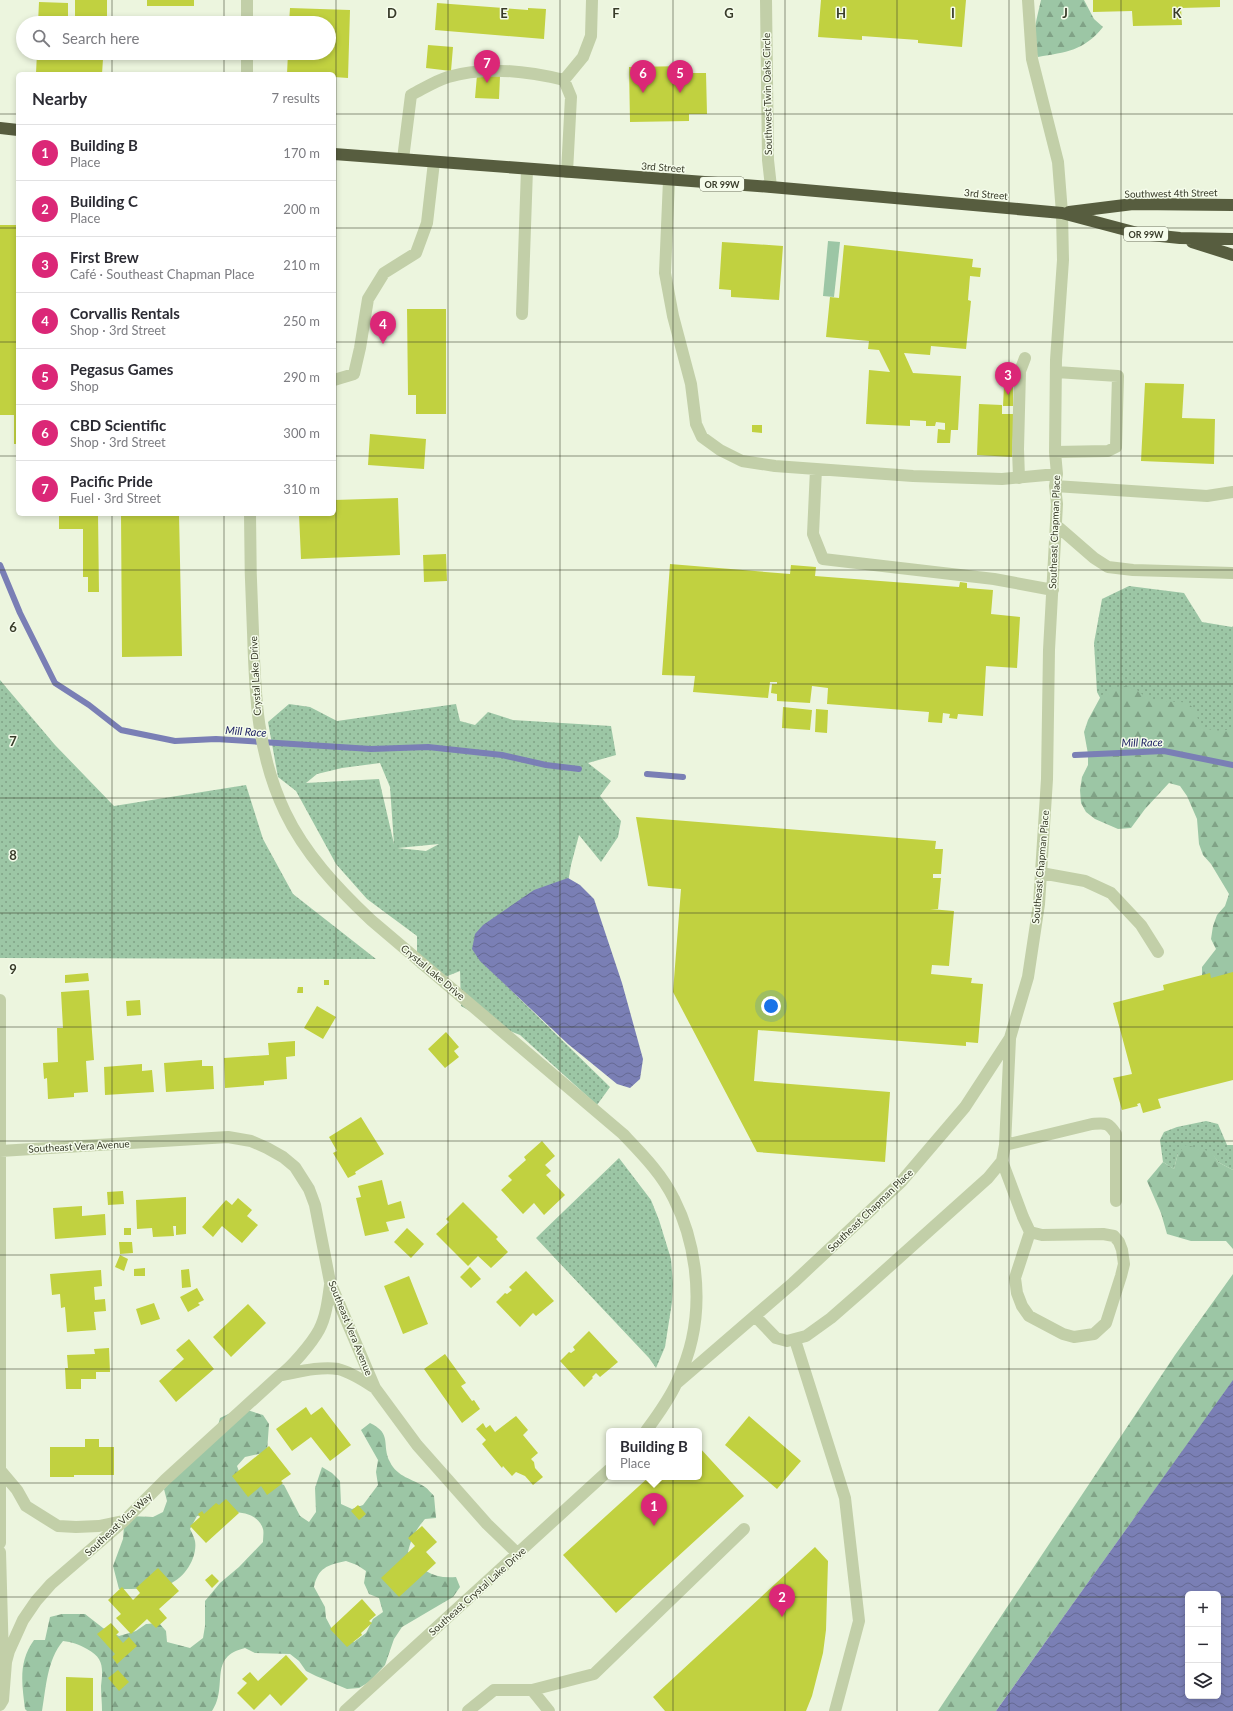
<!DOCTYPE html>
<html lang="en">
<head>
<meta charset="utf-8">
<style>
	:root { --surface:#fff; --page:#f7f7f7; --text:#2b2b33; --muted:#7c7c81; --line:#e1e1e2; --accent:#db2777 }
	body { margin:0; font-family:Lato,sans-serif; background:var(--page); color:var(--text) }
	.controls { position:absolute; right:12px; bottom:12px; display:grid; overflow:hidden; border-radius:6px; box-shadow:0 2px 6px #0003 }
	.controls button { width:36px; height:36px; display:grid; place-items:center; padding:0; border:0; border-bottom:1px solid var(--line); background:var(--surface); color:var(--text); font:20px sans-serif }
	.you { position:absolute; left:771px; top:1006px; width:14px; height:14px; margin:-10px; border:3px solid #fff; border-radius:50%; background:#1a73e8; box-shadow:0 0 0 6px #1a73e833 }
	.badge { display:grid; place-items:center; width:26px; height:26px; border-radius:50%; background:var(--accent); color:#fff; font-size:13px; font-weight:700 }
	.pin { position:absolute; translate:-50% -33px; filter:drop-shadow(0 1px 2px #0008) }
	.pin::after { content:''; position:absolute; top:21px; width:14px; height:12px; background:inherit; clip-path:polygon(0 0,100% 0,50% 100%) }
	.popup { position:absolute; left:606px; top:1428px; width:96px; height:52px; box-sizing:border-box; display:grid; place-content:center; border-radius:6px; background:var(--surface); filter:drop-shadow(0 1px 3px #0005); font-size:13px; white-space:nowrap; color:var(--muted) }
	.popup b { font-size:15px; color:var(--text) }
	.popup::after { content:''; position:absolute; left:50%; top:100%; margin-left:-8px; border:8px solid transparent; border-top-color:var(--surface) }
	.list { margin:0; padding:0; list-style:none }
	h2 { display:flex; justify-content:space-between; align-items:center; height:52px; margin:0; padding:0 16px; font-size:17px }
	h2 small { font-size:13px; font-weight:400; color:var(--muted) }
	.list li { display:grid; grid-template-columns:26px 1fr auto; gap:12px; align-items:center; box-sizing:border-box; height:56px; padding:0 16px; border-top:1px solid var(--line) }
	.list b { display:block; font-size:15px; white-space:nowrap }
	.list p { margin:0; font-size:13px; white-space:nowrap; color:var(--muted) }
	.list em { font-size:13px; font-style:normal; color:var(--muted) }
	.icon { flex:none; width:22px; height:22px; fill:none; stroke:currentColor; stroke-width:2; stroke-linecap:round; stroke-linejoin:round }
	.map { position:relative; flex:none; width:1233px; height:1711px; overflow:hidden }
	.search { position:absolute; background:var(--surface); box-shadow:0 2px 6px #0003; left:16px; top:16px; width:320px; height:44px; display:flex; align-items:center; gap:10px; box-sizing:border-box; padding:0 14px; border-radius:22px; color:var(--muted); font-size:15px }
	.panel { position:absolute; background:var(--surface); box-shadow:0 2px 6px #0003; left:16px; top:72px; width:320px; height:444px; border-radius:6px }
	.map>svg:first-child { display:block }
	.grass { fill:url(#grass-dots); fill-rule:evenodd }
	.forest { fill:url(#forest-firs); fill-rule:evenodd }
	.garden { fill:#9cc6a5 }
	.water { fill:url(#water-waves); fill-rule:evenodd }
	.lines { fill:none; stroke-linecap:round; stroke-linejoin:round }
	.stream { stroke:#7a7fb5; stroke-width:6 }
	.building { fill:#c1d140 }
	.minor { stroke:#c2cfa8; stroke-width:12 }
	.highway { stroke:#575d3f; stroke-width:12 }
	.grid { fill:none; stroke:#383b29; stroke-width:1; stroke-opacity:0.55 }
	.labels { text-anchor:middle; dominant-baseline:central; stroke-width:3; stroke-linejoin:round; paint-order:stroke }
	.shield { fill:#f5fceb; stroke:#717563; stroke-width:1 }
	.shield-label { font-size:9px; font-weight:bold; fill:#383b29 }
	.street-label { font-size:10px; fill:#383b29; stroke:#f5fceb }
	.water-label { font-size:11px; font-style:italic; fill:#1a1e61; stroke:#f5fceb }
	.grid-label { font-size:13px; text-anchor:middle; font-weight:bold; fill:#383b29; stroke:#f5fceb; stroke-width:3; stroke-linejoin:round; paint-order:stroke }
</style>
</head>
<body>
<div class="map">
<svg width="1233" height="1711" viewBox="0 0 1233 1711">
	<defs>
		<pattern id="grass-dots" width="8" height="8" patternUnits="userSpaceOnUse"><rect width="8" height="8" fill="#9cc6a5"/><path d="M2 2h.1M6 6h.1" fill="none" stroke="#80a286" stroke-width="1.8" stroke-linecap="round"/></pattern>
		<pattern id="forest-firs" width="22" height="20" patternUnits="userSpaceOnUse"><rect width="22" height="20" fill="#9cc6a5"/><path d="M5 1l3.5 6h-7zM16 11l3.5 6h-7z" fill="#80a286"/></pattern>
		<pattern id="water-waves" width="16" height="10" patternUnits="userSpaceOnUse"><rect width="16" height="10" fill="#7a7fb5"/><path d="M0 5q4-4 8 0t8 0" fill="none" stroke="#656993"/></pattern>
	</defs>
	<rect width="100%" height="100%" fill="#ecf5de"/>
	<path class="grass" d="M1129 586 1184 593 1202 622 1232 627 1233 626V737L1110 717 1097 692 1094 643 1102 599Z
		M0 680 55 745 114 806 246 785 263 839 293 894 376 959 0 958Z
		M289 704 310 707 337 721 456 704 460 721 475 725 488 712 513 720 611 726 616 755 588 763 611 781 600 796 621 821 618 837 601 862 579 835 571 865 567 888 480 960 610 1087 597 1105 520 1035 495 1025 461 1006 460 971 435 981 417 967V936L367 899 336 864 296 791 278 777 268 722ZM380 763 390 787 394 844 379 779 306 783 317 774 342 768ZM439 844 426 851 397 848H398Z
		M1206 1121 1218 1124 1227 1145H1233V1170L1218 1162 1211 1152 1178 1153 1174 1169 1163 1162 1160 1140 1164 1132 1177 1127Z
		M619 1158 651 1200 659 1220 671 1259 673 1284 672 1302 665 1347 656 1368 649 1358 536 1238Z"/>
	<path class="forest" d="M1041 0H1084L1094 19 1103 27C1084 51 1066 52 1038 57 1030 38 1037 19 1041 0Z
		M1123 686 1135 688C1148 702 1160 700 1178 702 1180 702 1185 702 1187 703 1194 706 1196 715 1199 721 1205 733 1222 731 1233 729V988L1202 980V967L1216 949 1211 939 1213 926 1217 915 1225 906 1229 894 1211 864 1203 855 1199 844 1197 819 1187 796 1180 786 1169 783 1145 809 1131 828 1118 829 1095 819 1086 812 1081 803 1080 790 1082 777 1088 765V754L1084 732 1088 720 1101 696 1111 688Z
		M1186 1145 1212 1152 1218 1162 1233 1170V1249L1226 1241H1191L1167 1234 1161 1213 1147 1181 1163 1162 1174 1169 1178 1153Z
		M1233 1274V1383L1153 1492 996 1711H938L1175 1355Z
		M241 1408 263 1415 269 1424 267 1452 245 1457 237 1466 241 1477 274 1481 284 1485 300 1516 309 1522 316 1512 315 1488 322 1467 332 1473 340 1481 341 1504 352 1509 363 1505 378 1485 376 1472 378 1460 361 1430 370 1423C393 1434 381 1445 390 1462 397 1477 413 1479 425 1487 428 1489 431 1493 434 1496L436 1518 425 1519C416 1529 411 1539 408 1552 420 1571 434 1579 456 1577L460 1587 453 1597 402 1627 394 1639 385 1665 369 1682 359 1688 347 1689 316 1676 306 1671 299 1661 290 1654 255 1653 245 1648C207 1657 229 1686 212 1711H102C102 1703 101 1694 101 1686 103 1668 104 1658 87 1649 78 1644 72 1642 63 1641 47 1660 46 1688 42 1711H27L25 1709C22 1684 18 1662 34 1640H45L50 1617 62 1614H85L103 1628 119 1636 136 1631 146 1624 159 1623 166 1631 167 1642 190 1648 203 1638 205 1626V1601L220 1583 239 1567 263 1542C263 1538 264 1532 263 1529 255 1504 217 1514 197 1516L190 1529C192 1533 194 1537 195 1541 198 1558 183 1581 166 1585 151 1589 135 1589 119 1589L113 1566 123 1539 124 1526 129 1516 153 1517 163 1512 167 1501 164 1489 196 1452 207 1449 214 1440 220 1418ZM346 1561 357 1565 366 1571 364 1583 369 1594 379 1598 383 1612 373 1619 366 1633 354 1642 343 1639 334 1633 326 1618 325 1607 314 1587C318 1568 327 1565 346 1561Z"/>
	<path class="garden" d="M828 241 840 242 834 297 823 296Z"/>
	<path class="water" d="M568 878 580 885 594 899 622 983 643 1059 640 1079 630 1088 617 1084 568 1044 480 961 472 949 475 934 483 925 534 890Z
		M1233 1380V1711H996ZM1188 1594H1218V1696H1188Z"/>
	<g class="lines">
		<path class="stream" d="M0 565 20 613 55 683 89 705 121 730 175 741 216 739 371 749 428 747 502 755 546 765 579 769
			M1075 755 1164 751 1233 765
			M647 774 683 777"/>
	</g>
	<path class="building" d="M75 0H107V22H75Z
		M147 0H194V6H147Z
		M821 0H966L962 47 918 43V40L862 36V40L818 37Z
		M1093 0H1220V7L1181 8 1182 25 1133 26 1132 11 1093 12Z
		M39 2 68 3V23H38Z
		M437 3 528 10V8L546 9 544 39 435 30Z
		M290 8 350 10 348 78 334 77V74H287L288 53H329V23H289Z
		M428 45 453 47 451 71 426 68Z
		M37 53H69V56L103 59 102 74 36 73Z
		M689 66V73H706L707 114H689V121L630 122 629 67Z
		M477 75 500 76 499 99 475 98Z
		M0 225H18V444H14V415H0Z
		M722 242 783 246 779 300 731 297V290L719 289Z
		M844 245 973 259 972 267 981 268 980 277 970 276 968 300 971 301 966 349 931 346 930 355 904 353 913 373 961 376 958 430H951L950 443H937L938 429 945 430V423L936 422 935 426H926V421L910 420V426L866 424 869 370 890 372 879 350 868 349 869 341 826 337 830 297 839 298Z
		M407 309H446V414H416V395H408Z
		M1145 383 1184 384 1182 418 1215 419 1214 464 1141 461Z
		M1004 385H1013V406H1003Z
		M979 404 1002 405V414H1014L1012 457 977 455Z
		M752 425H762V433L752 432Z
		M370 434 426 439 424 469 368 465Z
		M398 498 400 555 301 559 299 514H334V500Z
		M59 514H98L99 592H88V577H83V529H59Z
		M121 514H179L182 656 122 657Z
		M446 554 447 581 424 582 423 555Z
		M670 564 790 574 791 565 816 567 815 576 959 587 960 582 967 583V588L993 590 991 614 1020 617 1017 668 986 666 983 716 958 714 957 719 949 718 950 714 943 713 942 723 928 722 929 712 827 704 828 688 812 686 810 703 777 701V694L771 693 772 684H777V682H770L768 698 693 692 695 676 662 675Z
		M783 707 812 710 810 730 782 728Z
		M816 709 828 710 827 733 815 732Z
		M636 817 936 841 935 849H943L941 874H933V878H941L938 909H930L954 911 949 966 932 965 931 974 972 978 971 983 983 984 978 1043 966 1042V1046L758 1030 754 1081 890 1092 885 1162 757 1152 673 992 681 889 648 886Z
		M1233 972V1080L1158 1099 1161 1108 1143 1113 1140 1103 1137 1104 1138 1106 1122 1110 1113 1078 1132 1074 1113 1003 1164 990 1163 985 1210 973 1211 978Z
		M88 973 89 981 65 983V975Z
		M324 980H329V985H324Z
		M298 987H303V993H297Z
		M89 990 94 1060 86 1061 88 1092 74 1093V1097L48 1099 47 1078 44 1079 43 1063 58 1062 57 1028H63L61 992Z
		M140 1000 141 1015 127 1016 126 1001Z
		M317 1006 336 1017 323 1039 304 1028Z
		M446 1032 459 1047 454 1051 459 1057 445 1068 428 1049Z
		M295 1041V1056L286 1057 287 1079 264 1081V1085L225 1088 224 1058 269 1055 268 1043Z
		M202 1060V1066H213L214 1089 166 1092 164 1063Z
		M142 1064V1071L152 1070 154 1092 105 1095 104 1067Z
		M361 1117 384 1154 355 1172 356 1174 348 1178 333 1153 337 1151 329 1137Z
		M542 1141 555 1156 545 1165 551 1171 546 1175 565 1195 544 1215 534 1203 523 1214 501 1190 512 1180 508 1176 526 1160 524 1157Z
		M382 1180 388 1205 401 1201 405 1218 386 1222 389 1231 365 1236 356 1198 361 1197 358 1186Z
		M123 1191 124 1204 108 1205 107 1192Z
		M186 1197V1234L176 1235V1226H173L174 1236 153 1237 152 1228 137 1229 136 1200Z
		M238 1198 252 1210 247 1216 258 1225 242 1243 222 1226 213 1237 202 1227 226 1200 232 1205Z
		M463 1202 498 1237 496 1239 508 1252 491 1268 478 1256 468 1266 436 1234 449 1222 446 1219Z
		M82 1206V1216L105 1214 106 1235 55 1239 53 1208Z
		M124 1228H131V1235H124Z
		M407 1228 424 1244 411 1258 394 1242Z
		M119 1242H132L133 1253 120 1254Z
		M120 1255 128 1259 124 1271 115 1267Z
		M470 1267 481 1279 471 1288 460 1277Z
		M145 1268V1276H134V1269Z
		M189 1269 191 1287 182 1288 181 1270Z
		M101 1270 102 1286 94 1287 95 1300 105 1299 106 1311 94 1312 96 1330 67 1332 65 1307 61 1308 60 1294 52 1295 50 1274Z
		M526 1271 554 1301 536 1316 533 1313 520 1327 496 1302 505 1293 507 1294 512 1290 509 1287Z
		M409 1276 428 1324 403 1334 384 1286Z
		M197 1288 204 1300 198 1303 200 1305 188 1312 180 1297Z
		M154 1303 160 1319 141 1325 136 1309Z
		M248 1304 266 1323 231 1357 213 1337Z
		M589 1331 618 1362 600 1377 596 1373 592 1377 593 1378 584 1387 560 1361 569 1352 571 1353 575 1350 573 1347Z
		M189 1339 214 1369 176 1402 159 1381 184 1359 176 1350Z
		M109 1348 110 1372H96V1379H81V1389H66L65 1368H68L67 1355 95 1354 94 1349Z
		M445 1354 466 1383 461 1386 472 1401 474 1400 480 1409 462 1423 424 1369Z
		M306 1407 311 1415 322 1407 351 1445 330 1461 311 1437 292 1451 276 1429Z
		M516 1416 528 1430 523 1435 538 1453 531 1459 534 1462 535 1468 543 1477 533 1485 525 1476 516 1472 512 1476 503 1466 502 1468 482 1444 486 1440 476 1429 483 1423 486 1428 490 1425 495 1432Z
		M749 1416 801 1461 777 1489 725 1445Z
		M85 1439H99V1447H114V1475H74V1477H50V1447H85Z
		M269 1446 291 1474 281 1481 283 1483 267 1495 261 1486 248 1497 232 1476Z
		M699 1447 744 1496 616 1613 563 1555 649 1477H699Z
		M226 1499 239 1513 206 1543 190 1526 200 1517 198 1514 202 1511 204 1514 216 1503 219 1505Z
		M358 1505 366 1514 359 1520 351 1511Z
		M422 1526 437 1542 426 1552 436 1563 399 1597 381 1578 415 1546 408 1538Z
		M815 1547 828 1561 826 1630 823 1653 812 1696 806 1711H665L653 1697Z
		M158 1568 179 1591 159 1609 167 1618 156 1628 147 1619 131 1634 116 1618 121 1614 108 1600 122 1587 133 1600 140 1593 136 1588Z
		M212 1574 219 1581 212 1588 205 1580Z
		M362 1599 376 1615 369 1621 372 1623 361 1633 362 1635 347 1647 330 1629Z
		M111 1623 119 1632 116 1635 123 1643 129 1637 137 1646 117 1664 112 1657 115 1654 97 1634Z
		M286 1655 308 1679 281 1706 270 1694 254 1710 237 1693 247 1683 242 1679 250 1672 258 1681Z
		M118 1670 129 1682 119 1691 108 1678Z
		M66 1677 93 1678V1711H66Z"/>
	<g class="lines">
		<path class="minor" d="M766 0 768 160 771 187
			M247 23V0
			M247 74V53
			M564 80 583 57 591 36 592 0
			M403 159 411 95C423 89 435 81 448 77 484 66 527 71 564 80L571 97 567 172
			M669 180 665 273 673 316 691 384 696 424 702 437 720 450 742 461 775 466 913 476 1002 479 1057 474
			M522 314 527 169
			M334 380 354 374 360 348 368 299 384 273 416 253 427 223 434 162
			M1055 452 1108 451 1116 447 1118 376 1056 372
			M816 469 813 534 823 559 994 579 1053 590
			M1019 478 1018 449 1020 371 1025 358
			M1055 486 1207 496 1233 492
			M250 514C250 553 251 593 253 632 255 696 257 753 285 812 305 854 337 888 371 920L623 1134C642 1154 662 1174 674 1199 695 1240 702 1294 692 1339 689 1353 683 1369 677 1382 669 1400 657 1416 646 1431
			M1056 525 1094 558 1108 567 1133 570 1233 573
			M1041 873 1085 881 1111 893 1141 925 1158 952
			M0 1000V1146
			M1005 1145 1092 1124C1106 1123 1108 1122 1116 1134V1201
			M0 1151 228 1137 251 1141 267 1148 283 1157 295 1167 309 1189 315 1205 330 1282 375 1388 417 1445 487 1524 518 1554
			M0 1157V1543
			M1002 1161 1023 1217 1030 1232 1042 1235 1103 1234 1114 1236 1119 1242 1122 1250 1124 1264 1121 1276 1106 1323 1094 1334 1074 1337 1063 1334 1029 1316 1022 1306 1017 1293 1015 1278 1030 1232
			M755 1316 776 1338 787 1341 806 1336 831 1318 863 1290 988 1178 1002 1161 1005 1145 1010 1039
			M795 1340 845 1498 859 1621 835 1711
			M282 1375C298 1372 321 1366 338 1369 351 1372 364 1381 375 1388
			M677 1383 793 1283 901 1182 965 1107 1010 1038 1028 977 1039 904 1047 779 1049 650 1057 504 1055 486 1057 474 1055 452 1056 360 1063 260 1062 213 1058 162 1032 59 1028 0
			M1 1471 17 1490 26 1506 58 1526 76 1527 99 1526 123 1521
			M0 1552 3 1660
			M532 1690 549 1711
			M0 1705 3 1700 6 1662 9 1651 23 1620 36 1601 51 1584 124 1521 165 1480 279 1376C291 1368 312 1343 319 1330 326 1317 328 1300 330 1285
			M345 1711 609 1470
			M468 1711 494 1690H532L594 1674 744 1529"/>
		<path class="highway" d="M0 128 18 130
			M334 154 771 187 1062 213 1141 234 1180 238 1233 239
			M1069 212 1133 204 1233 205
			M1192 242 1233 255"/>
	</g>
	<path class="grid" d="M112 0V23M224 0V23M336 0V1711M448 0V1711M560 0V1711M673 0V1711M785 0V1711M897 0V1711M1009 0V1711M1121 0V1711M112 53V74M224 53V74M0 114H18M334 114H1233M0 228H18M334 228H1233M0 342H18M334 342H1233M0 456H18M334 456H1233M112 514V1711M224 514V1711M0 570H1233M0 684H1233M0 798H1233M0 913H1233M0 1027H1233M0 1141H1233M0 1255H1233M0 1369H1233M0 1483H1233M0 1597H1188M1218 1597H1233"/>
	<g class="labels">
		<g class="shield">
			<rect x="700" y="177" width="44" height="14" rx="3"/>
			<rect x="1124" y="227" width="44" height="14" rx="3"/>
		</g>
		<g class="shield-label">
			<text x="722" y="184">OR 99W</text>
			<text x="1146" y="234">OR 99W</text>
		</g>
		<g class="street-label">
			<text transform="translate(767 94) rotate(-91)">Southwest Twin Oaks Circle</text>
			<text transform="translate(663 167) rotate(4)">3rd Street</text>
			<text transform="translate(1171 193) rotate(-1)">Southwest 4th Street</text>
			<text transform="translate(986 194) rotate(5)">3rd Street</text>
			<text transform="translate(1054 532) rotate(-88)">Southeast Chapman Place</text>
			<text transform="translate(255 676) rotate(-93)">Crystal Lake Drive</text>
			<text transform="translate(1040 867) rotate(-85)">Southeast Chapman Place</text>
			<text transform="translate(433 972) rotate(40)">Crystal Lake Drive</text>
			<text transform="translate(79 1146) rotate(-3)">Southeast Vera Avenue</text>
			<text transform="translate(870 1210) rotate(-44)">Southeast Chapman Place</text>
			<text transform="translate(351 1328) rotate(68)">Southeast Vera Avenue</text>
			<text transform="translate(118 1524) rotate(-43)">Southeast Vica Way</text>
			<text transform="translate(477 1591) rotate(-42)">Southeast Crystal Lake Drive</text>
		</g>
		<g class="water-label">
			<text transform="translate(246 731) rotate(4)">Mill Race</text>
			<text transform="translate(1142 742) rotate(-1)">Mill Race</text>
		</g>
	</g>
	<g class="grid-label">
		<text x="392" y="18">D</text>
		<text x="504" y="18">E</text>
		<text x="616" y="18">F</text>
		<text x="729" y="18">G</text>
		<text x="841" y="18">H</text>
		<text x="953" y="18">I</text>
		<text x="1065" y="18">J</text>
		<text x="1177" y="18">K</text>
		<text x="13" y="632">6</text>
		<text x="13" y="746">7</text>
		<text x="13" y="860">8</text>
		<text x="13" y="974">9</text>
	</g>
</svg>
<div class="controls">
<button>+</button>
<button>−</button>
<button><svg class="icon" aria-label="layers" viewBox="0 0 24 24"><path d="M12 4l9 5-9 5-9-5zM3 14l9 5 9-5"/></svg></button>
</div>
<div class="you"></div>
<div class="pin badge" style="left:654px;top:1526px">1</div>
<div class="popup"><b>Building B</b>Place</div>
<div class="pin badge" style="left:782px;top:1617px">2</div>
<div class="pin badge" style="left:1008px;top:395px">3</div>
<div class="pin badge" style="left:383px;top:344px">4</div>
<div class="pin badge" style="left:680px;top:93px">5</div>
<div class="pin badge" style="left:643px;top:93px">6</div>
<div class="pin badge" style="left:487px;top:83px">7</div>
<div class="search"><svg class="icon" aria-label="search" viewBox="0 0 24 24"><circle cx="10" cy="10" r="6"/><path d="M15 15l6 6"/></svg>Search here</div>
<section class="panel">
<h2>Nearby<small>7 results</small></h2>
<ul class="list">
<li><span class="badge">1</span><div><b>Building B</b><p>Place</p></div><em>170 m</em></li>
<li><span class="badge">2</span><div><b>Building C</b><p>Place</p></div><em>200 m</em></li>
<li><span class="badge">3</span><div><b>First Brew</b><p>Café · Southeast Chapman Place</p></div><em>210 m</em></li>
<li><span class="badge">4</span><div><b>Corvallis Rentals</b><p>Shop · 3rd Street</p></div><em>250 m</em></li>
<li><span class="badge">5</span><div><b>Pegasus Games</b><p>Shop</p></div><em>290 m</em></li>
<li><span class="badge">6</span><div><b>CBD Scientific</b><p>Shop · 3rd Street</p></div><em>300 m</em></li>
<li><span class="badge">7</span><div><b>Pacific Pride</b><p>Fuel · 3rd Street</p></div><em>310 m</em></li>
</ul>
</section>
</div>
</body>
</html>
